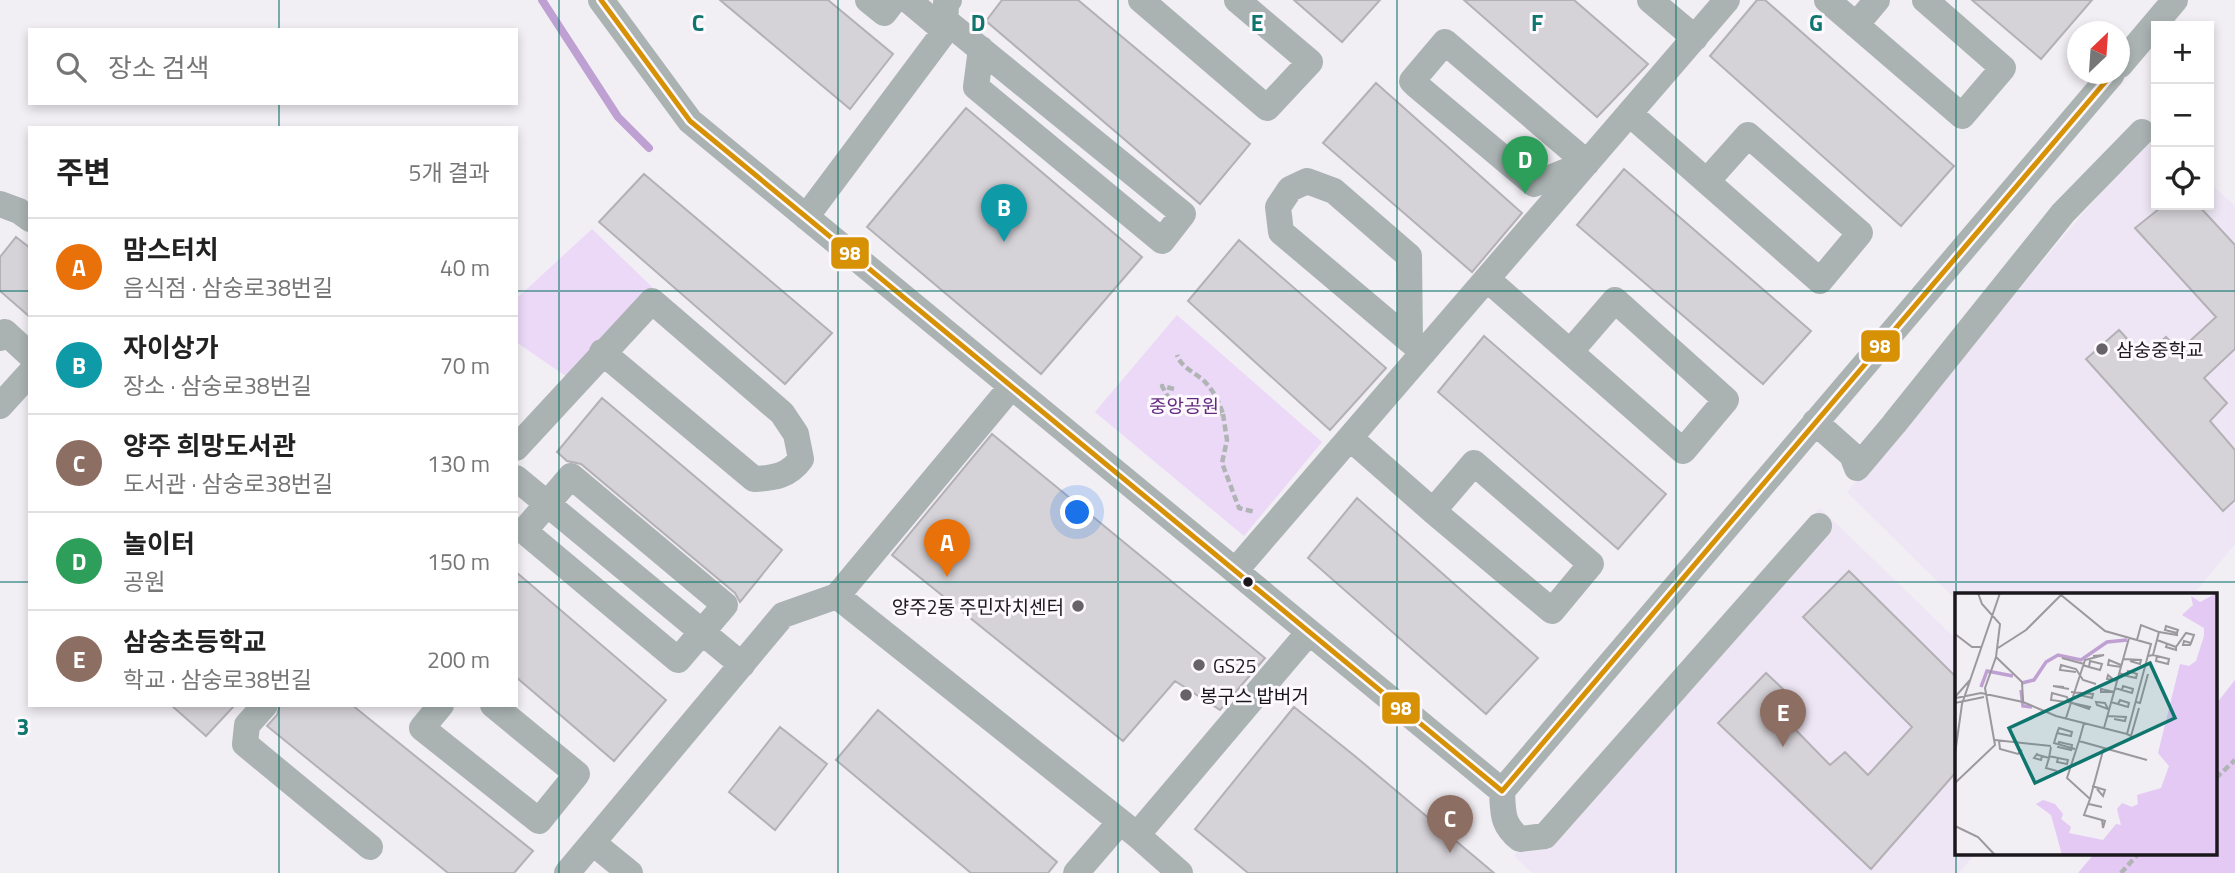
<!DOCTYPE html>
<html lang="ko">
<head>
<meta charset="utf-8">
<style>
	:root { --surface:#fff; --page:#f6f6f6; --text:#222; --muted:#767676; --line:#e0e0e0; --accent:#666368 }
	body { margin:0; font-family:"Titillium Web","Noto Sans KR",sans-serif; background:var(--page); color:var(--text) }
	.controls { position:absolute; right:21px; top:21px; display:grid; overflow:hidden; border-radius:0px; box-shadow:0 4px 10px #0003 }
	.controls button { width:63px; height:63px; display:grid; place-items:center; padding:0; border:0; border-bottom:2px solid var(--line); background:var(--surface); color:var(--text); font:35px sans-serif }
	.compass { position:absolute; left:2067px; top:21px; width:63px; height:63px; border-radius:50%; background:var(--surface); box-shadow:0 4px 10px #0003; rotate:25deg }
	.you { position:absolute; left:1078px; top:513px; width:24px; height:24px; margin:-18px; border:5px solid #fff; border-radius:50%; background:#1a73e8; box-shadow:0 0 0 10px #1a73e833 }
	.badge { display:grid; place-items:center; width:46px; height:46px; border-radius:50%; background:var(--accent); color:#fff; font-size:23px; font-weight:700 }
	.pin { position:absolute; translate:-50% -58px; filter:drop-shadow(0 2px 4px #0008) }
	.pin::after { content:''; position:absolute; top:37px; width:24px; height:21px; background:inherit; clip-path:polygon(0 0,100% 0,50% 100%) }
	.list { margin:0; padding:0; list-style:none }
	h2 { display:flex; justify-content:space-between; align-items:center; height:91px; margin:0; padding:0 28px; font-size:30px }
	h2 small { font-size:23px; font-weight:400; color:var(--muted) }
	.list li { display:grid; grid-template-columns:46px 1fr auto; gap:21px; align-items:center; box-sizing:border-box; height:98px; padding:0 28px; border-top:2px solid var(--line) }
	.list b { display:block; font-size:26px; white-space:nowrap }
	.list p { margin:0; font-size:23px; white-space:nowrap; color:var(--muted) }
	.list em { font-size:23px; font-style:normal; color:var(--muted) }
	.icon { flex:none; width:38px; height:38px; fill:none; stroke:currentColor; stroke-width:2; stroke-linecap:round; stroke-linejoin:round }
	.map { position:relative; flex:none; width:2235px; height:873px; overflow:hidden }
	.search { position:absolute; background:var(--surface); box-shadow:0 4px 10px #0003; left:28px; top:28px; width:490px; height:77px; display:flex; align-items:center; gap:18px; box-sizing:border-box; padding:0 24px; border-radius:0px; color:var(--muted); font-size:26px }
	.panel { position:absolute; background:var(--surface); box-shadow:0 4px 10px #0003; left:28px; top:126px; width:490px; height:581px; border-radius:0px }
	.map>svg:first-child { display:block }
	.built { fill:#eee6f4 }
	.green { fill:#ebd9f7 }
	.forest { fill:#e3c9f4 }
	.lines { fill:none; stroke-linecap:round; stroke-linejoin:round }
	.stream { stroke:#bfa0d2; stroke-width:8 }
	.building { fill:#d6d3d8; stroke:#b3b0b6; stroke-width:2 }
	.path { stroke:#b0b4b5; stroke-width:4.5; stroke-dasharray:7 3.5; stroke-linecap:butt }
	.minor { stroke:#aab3b2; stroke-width:26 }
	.bus-1-casing { stroke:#fdf9ff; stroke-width:10 }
	.bus-1 { stroke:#d69104; stroke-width:5 }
	.grid { fill:none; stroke:#0f766e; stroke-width:2; stroke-opacity:0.55 }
	.poi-dot { fill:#666368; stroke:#fdf9ff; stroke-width:2.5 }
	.bus-dot { fill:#1b181d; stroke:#fdf9ff; stroke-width:2.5 }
	.labels { text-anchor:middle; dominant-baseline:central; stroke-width:6; stroke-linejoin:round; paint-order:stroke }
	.poi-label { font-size:19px; fill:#1b181d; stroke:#fdf9ff; text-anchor:start }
	.park-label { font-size:19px; fill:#622b7f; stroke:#fdf9ff }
	.inset-river { fill:none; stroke:#bfa0d2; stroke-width:3.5 }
	.inset-road { fill:none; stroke:#9b989e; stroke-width:2 }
	.view { fill:#0f766e; fill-opacity:0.15; stroke:#0f766e; stroke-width:3.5 }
	.inset-edge { fill:none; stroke:#1b181d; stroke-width:3.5 }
	.grid-label { font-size:23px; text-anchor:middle; font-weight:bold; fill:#0f766e; stroke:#fdf9ff; stroke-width:6; stroke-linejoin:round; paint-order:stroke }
	.line-badge { stroke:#fdf9ff; stroke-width:2.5 }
	.badge-label { font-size:19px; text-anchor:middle; font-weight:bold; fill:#fff }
</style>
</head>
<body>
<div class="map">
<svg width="2235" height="873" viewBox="0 0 2235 873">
	<rect width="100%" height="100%" fill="#f1eef4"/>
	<path class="built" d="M2153 131 2156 134V205H2209V182L2235 206V544L2193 595H1957V601L1847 492Z
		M1820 508 1957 640V854H1975L1959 873H1532L1514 856Z"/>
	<path class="green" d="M592 229 653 288 570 379 516 342V299Z
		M1177 315 1322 442 1244 536 1095 412Z"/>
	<path class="forest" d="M2235 680V873H2078L2094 854H2216V704Z"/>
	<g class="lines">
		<path class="stream" d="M542 0 618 117 649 148"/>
	</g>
	<path class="building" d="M720 0H828L893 54 850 109Z
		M1002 0H1078L1250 144 1200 204 986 21Z
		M1294 0H1380L1342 42Z
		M1464 0H1574L1648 64 1597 117Z
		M1757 0H1765L1954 166 1901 226 1710 56Z
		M1972 0H2092L2041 59Z
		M1376 83 1522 213 1472 272 1323 143Z
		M966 108 1142 257 1041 374 867 227Z
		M1624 169 1811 331 1763 384 1577 225Z
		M644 174 832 333 785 384 599 222Z
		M2164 205H2198L2235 245V349L2204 378 2227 403 2210 421 2235 450V500L2223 511 2086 359 2119 330 2144 357 2166 337 2179 351 2216 317 2135 228Z
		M16 237 30 248V317L0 291V257Z
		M1239 240 1386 368 1330 430 1188 301Z
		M1484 336 1666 494 1618 549 1438 392Z
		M602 398 782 550 740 602 735 593 581 464 567 461 557 452Z
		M992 434 1265 658 1220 710 1175 681 1123 741 892 555Z
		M1357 498 1538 658 1486 714 1308 558Z
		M1849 571 1957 678V771L1871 869 1718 723 1766 673 1800 705 1785 719 1830 765 1845 752 1868 775 1912 727 1803 617Z
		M516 572 666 700 614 761 516 677Z
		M171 705H235L206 736Z
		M280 705H352L533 851 514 873H448L267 726 277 715Z
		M1294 707 1356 757 1494 873H1248L1195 829Z
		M878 710 1057 862 1048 873H971L836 760Z
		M780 727 827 764 775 830 729 792Z"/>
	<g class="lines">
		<path class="path" d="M1174 389 1162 386 1168 397 1204 411 1223 414C1219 402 1215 393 1206 383 1197 373 1181 368 1177 355
			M1223 414 1227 440 1222 463 1239 508 1255 512
			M2216 778 2235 760
			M2121 873 2138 854"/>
		<path class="minor" d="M601 0 690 121 1502 791 2112 74
			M868 0 884 13 894 0
			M908 0 945 31
			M1141 0 1267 108 1310 62 1237 0
			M1650 0 1695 38
			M1827 0 1962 116 2003 68 1925 0
			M946 21 1183 214 1162 241 976 87 981 49
			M1856 25 1877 0
			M1445 42 1587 163 1534 184 1416 85 1412 81Z
			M2120 65 2175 0
			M1630 114 1820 281 1860 233 1748 135 1707 181
			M0 204 19 211 30 219
			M806 217 945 31 946 3 949 0
			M1487 279 1683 451 1726 400 1615 300 1571 351
			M0 338 5 332 30 355
			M1410 341 1409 256 1334 191 1307 181 1290 189 1278 207 1281 232 1410 341 1424 352
			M1011 387 837 596 1137 835 1180 873
			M0 406 30 373
			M1815 422 1852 455 1857 468 1894 424 2063 213 2142 132
			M1350 438 1433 511 1474 463 1591 564 1552 611 1433 511
			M516 448 652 301 782 413 796 434 801 459C789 476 774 478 754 479L602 352
			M571 476 725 605 678 660 524 531Z
			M516 478 742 665
			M1235 571 1727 0
			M265 705 247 725 245 744 370 847
			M441 705 422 728 539 821 577 774 493 705
			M1502 791C1503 813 1502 825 1520 839L1545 836 1819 526
			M1137 835 1309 632
			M593 843 630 873
			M567 873 783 615 837 596
			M1076 873 1120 822"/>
		<g class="bus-1-casing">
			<path id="bus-1" d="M601 0 690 121 1502 791 2112 74"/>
		</g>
		<use href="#bus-1" class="bus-1"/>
	</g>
	<path class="grid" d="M279 0V30M559 0V873M838 0V873M1118 0V873M1397 0V873M1676 0V873M1956 0V873M279 103V128M0 291H30M516 291H2235M0 582H30M516 582H2235M279 705V873"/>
	<g class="poi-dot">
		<circle cx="2102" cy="349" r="7"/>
		<circle cx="1078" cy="606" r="7"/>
		<circle cx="1199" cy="665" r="7"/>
		<circle cx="1186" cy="695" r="7"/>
	</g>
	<circle class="bus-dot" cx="1248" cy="582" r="6"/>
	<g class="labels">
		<g class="poi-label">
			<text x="2116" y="349">삼숭중학교</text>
			<text x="1064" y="606" text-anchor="end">양주2동 주민자치센터</text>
			<text x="1213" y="665">GS25</text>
			<text x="1200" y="695">봉구스 밥버거</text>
		</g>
		<g class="park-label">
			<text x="1184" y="405">중앙공원</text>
		</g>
	</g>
	<g transform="translate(1955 593)">
		<rect width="262" height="262" fill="#f1eef4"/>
		<path d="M262 0V262H107L96 222 81 211 88 207 100 211 108 221 106 226 116 234 114 240 148 247 161 231 166 232 162 216 167 210 177 214 183 211 182 202 206 195 214 173 203 160 225 71 234 73 241 68 249 43V35L227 22 238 12 236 3 245 9Z" fill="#e3c9f4"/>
		<path class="inset-river" d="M67 90 79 87 91 69 103 62 126 67 152 49 172 47M26 94 32 78 58 83M66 97 68 113 77 114"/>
		<path class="inset-road" d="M204 39 222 42V40L223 37 211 33 210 37 222 40M0 41 17 54H27M182 47 186 32 204 39 198 62M202 47 221 54V57L211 54 212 51M221 54 231 40 239 42 236 50 235 52H228L229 48 236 50M43 55 71 37 108 0M193 63 198 62 214 66 213 71 201 68 202 63M41 64 67 89 68 109M107 65 129 71M168 66 186 67 185 71 175 68M128 72 134 74 145 77 147 71 135 68 134 74M166 74 153 72 154 67 166 72M121 79 105 77 106 72 121 76 128 87 141 91M164 80 172 83 181 85 182 81 173 78 172 83M159 87 153 82 152 86 159 87 162 88M109 94 98 93 114 96M160 95 177 100 178 96 168 93 167 97M146 96 159 99H146ZM116 99 138 101 137 105 125 102M0 104 15 87M1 105 26 100 68 109 101 123 172 141 196 51 150 38 106 2M111 109 96 107 97 100 112 104 114 110M114 109 117 110 135 114 134 116 117 110M156 109 173 114 174 110 165 107 163 111M181 109 185 110 193 81M0 110 29 104M153 116 150 110 141 109 142 112 153 116H154M152 123 171 124 170 128 159 126M111 125 130 67 149 62 138 63M129 130 124 148 192 167M149 135 174 45M102 140 116 143 117 139 104 135 102 140 99 150 120 156M172 141 176 143 184 115M40 147 96 153M44 148 45 156 63 161 67 157 63 161M124 148 112 185 135 206 149 154M104 149 117 152 116 157 103 154ZM0 161 7 111 45 0M87 163 86 167 79 165 82 161 83 162 87 163 94 165 96 154M94 163 103 165 113 167 112 171 102 169 103 165M94 165 91 175 102 178M0 190 40 152 30 95 41 64 45 31 27 11 23 0M137 193 150 197 148 203 142 196M135 206 129 222 147 227 150 228 148 235 147 227M134 211 147 214 138 212M0 233 23 244 40 262"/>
		<path class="view" d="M195 70 220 125 80 190 54 135Z"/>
		<rect width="262" height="262" class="inset-edge"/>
	</g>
	<g class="grid-label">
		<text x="698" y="31">C</text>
		<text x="978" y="31">D</text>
		<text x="1257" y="31">E</text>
		<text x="1537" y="31">F</text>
		<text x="1816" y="31">G</text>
		<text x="23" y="735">3</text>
	</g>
	<g class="line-badge">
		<rect x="830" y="236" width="40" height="34" rx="7" fill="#d69104"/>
		<rect x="1860" y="329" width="41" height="34" rx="7" fill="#d69104"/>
		<rect x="1381" y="691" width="40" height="34" rx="7" fill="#d69104"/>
	</g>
	<g class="badge-label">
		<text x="850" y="260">98</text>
		<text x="1880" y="353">98</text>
		<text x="1401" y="715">98</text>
	</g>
</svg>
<div class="controls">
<button>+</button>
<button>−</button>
<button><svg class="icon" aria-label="locate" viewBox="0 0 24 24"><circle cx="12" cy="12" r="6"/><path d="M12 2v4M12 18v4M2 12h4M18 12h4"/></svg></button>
</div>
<svg class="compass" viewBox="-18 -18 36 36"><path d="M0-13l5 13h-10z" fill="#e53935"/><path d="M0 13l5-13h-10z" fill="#767676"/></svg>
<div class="you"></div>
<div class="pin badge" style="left:947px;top:577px;background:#e8710a">A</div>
<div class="pin badge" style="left:1004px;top:242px;background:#0f9aa8">B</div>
<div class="pin badge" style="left:1450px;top:853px;background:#8d6e63">C</div>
<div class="pin badge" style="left:1525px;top:194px;background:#2e9e5b">D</div>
<div class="pin badge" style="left:1783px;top:747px;background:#8d6e63">E</div>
<div class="search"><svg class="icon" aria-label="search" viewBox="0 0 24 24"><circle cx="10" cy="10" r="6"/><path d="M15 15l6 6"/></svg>장소 검색</div>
<section class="panel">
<h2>주변<small>5개 결과</small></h2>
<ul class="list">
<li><span class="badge" style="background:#e8710a">A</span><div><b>맘스터치</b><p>음식점 · 삼숭로38번길</p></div><em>40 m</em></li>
<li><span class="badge" style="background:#0f9aa8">B</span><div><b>자이상가</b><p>장소 · 삼숭로38번길</p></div><em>70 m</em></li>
<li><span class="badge" style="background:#8d6e63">C</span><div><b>양주 희망도서관</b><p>도서관 · 삼숭로38번길</p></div><em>130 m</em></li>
<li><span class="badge" style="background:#2e9e5b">D</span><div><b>놀이터</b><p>공원</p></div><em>150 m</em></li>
<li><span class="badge" style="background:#8d6e63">E</span><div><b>삼숭초등학교</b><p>학교 · 삼숭로38번길</p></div><em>200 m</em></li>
</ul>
</section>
</div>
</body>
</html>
